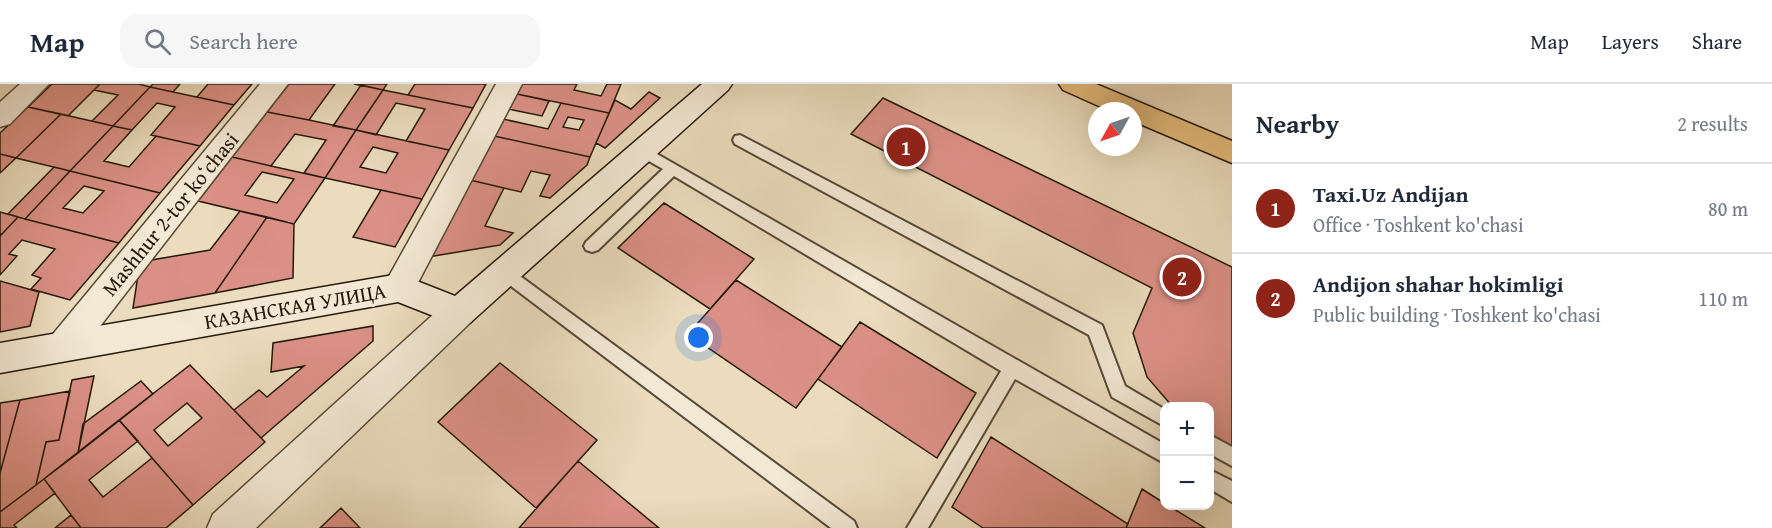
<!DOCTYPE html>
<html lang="en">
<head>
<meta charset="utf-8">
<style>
	:root { --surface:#fff; --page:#f6f6f7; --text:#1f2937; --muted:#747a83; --line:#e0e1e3; --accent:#8f2418 }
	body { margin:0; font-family:"Gentium Book Plus",serif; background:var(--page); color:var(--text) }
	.controls { position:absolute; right:18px; bottom:18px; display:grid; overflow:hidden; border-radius:12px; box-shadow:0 6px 24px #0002 }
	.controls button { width:54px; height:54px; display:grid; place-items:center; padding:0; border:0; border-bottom:2px solid var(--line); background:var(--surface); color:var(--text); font:30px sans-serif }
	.compass { position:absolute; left:1088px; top:18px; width:54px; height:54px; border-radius:50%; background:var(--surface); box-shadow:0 6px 24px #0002; rotate:230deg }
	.you { position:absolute; left:699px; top:254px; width:21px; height:21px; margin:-15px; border:4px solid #fff; border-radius:50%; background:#1a73e8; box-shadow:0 0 0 9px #1a73e833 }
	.badge { display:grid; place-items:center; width:39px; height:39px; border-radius:50%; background:var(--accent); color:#fff; font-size:20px; font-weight:700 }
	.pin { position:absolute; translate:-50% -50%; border:3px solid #fff; box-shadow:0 2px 6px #0006 }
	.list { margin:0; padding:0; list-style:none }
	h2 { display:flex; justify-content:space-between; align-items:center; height:78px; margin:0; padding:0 24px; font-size:26px }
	h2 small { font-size:20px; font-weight:400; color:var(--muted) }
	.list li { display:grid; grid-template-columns:39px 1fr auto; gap:18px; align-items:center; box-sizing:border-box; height:90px; padding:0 24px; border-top:2px solid var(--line) }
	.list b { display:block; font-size:22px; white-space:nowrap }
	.list p { margin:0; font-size:20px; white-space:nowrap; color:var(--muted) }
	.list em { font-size:20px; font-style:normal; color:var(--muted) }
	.icon { flex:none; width:33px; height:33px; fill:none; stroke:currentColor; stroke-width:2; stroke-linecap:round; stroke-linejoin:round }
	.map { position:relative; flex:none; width:1232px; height:444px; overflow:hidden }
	header { display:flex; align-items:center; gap:36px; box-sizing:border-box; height:84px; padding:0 30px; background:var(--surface); border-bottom:2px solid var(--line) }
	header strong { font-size:28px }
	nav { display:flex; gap:33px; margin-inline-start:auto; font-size:21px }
	.search { width:420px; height:54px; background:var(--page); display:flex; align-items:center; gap:15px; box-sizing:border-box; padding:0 21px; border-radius:18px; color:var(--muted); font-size:22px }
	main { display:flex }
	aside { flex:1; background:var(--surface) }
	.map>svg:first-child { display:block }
	.building { fill:#db9085; stroke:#25190b; stroke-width:1.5; fill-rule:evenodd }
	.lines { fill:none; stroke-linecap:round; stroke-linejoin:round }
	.lane-casing { stroke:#564a38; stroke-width:4 }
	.street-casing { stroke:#564a38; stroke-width:3 }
	.secondary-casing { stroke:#25190b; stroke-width:3 }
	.primary-casing { stroke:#25190b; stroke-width:3 }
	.lane { fill:#f2e8d4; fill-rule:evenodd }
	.street { fill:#f2e8d4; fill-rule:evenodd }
	.secondary { fill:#f2e8d4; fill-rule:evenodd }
	.primary { fill:#e6be7e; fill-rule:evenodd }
	.labels { text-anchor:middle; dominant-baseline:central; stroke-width:6; stroke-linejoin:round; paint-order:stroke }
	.street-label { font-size:21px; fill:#25190b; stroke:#f2e8d4 }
</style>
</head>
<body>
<header>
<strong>Map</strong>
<div class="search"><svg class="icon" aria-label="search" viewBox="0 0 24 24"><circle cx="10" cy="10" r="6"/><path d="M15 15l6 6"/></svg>Search here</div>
<nav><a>Map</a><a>Layers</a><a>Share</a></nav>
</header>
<main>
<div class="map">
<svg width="1232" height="444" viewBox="0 0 1232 444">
	<rect width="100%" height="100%" fill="#ebdcbd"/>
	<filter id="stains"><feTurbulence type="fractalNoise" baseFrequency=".00333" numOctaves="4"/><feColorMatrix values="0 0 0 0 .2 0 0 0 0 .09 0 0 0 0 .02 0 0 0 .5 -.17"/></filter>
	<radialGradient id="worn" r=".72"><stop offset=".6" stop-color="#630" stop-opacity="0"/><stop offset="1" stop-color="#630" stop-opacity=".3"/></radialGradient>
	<path class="building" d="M52 0H100L68 32 28 23Z
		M100 0H139L150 3 113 42 92 37 118 11 94 6Z
		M153 0H180L173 8 150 3Z
		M208 0H252L234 21 197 13Z
		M289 0H335L309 36 267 28Z
		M354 0H387L383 6Z
		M415 0H486L473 24 408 11Z
		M522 0H577L574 6 601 12 607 0H621L609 29 517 10Z
		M361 1 383 6 356 46 333 42Z
		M150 3 173 8 234 21 200 62 151 51 175 23 157 19 132 46 113 42Z
		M383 6 473 24 449 66 406 57 425 25 396 19 376 51 356 46Z
		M649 8 660 14 605 64 596 59 615 16 631 25Z
		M517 10 549 17 542 32 508 25Z
		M883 14 1232 183V366L1210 353V322H1172L1147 293 1133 249 1152 204 851 50Z
		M561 19 609 29 590 73 494 52 503 35 548 45ZM568 33 584 36 579 46 563 43Z
		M28 23 61 30 16 74 0 70V49Z
		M267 28 309 36 356 46 325 94 304 89 326 56 295 50 271 82 232 73Z
		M61 30 113 42 70 87 16 74Z
		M113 42 132 46 104 77 129 83 156 52 200 62 160 109 70 87Z
		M356 46 449 66 422 115 325 94ZM373 63 398 69 386 89 360 83Z
		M494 52 590 73 587 81 550 114 540 112 550 91 531 87 521 108 470 96Z
		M0 70 16 74 0 89Z
		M232 73 271 82 325 94 294 140 198 117ZM262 88 294 95 277 119 245 111Z
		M54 83 70 87 25 135 8 130Z
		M70 87 160 109 119 159 25 135ZM84 102 104 107 83 129 63 124Z
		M470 96 504 104 485 142 513 149 500 161 428 173Z
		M381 106 422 115 395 163 353 153Z
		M664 119 754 175 710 225 618 164Z
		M240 127 267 133 215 209 133 224 140 178 210 166Z
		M0 128 18 133 2 150H0Z
		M18 133 25 135 119 159 70 216 31 205 41 194 32 191 55 165 22 156 9 170 17 172 0 191V152Z
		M267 133 294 140 293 194 215 209Z
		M736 196 842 263 796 324 688 250Z
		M0 197 39 208 30 242 0 248Z
		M860 238 976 309 937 374 818 295Z
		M373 242V257L261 354 234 326 259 306 267 313 304 282 271 288 273 259Z
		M500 279 597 356 536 424 438 338Z
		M190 281 265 358 193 421 119 336ZM187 319 202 334 168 362 154 346Z
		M94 292 78 369 36 401 46 358 59 356 72 296Z
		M141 297 153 310 78 369 83 340Z
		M70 307 59 356 46 358 36 401 0 428V389L20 316Z
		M20 316 0 389V319Z
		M119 336 138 357 89 396 103 413 152 374 193 421 166 444H81L44 395Z
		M991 353 1128 440 1126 444H983L952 423Z
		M578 377 659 444H519Z
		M44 395 55 409 14 441 17 444H0V428Z
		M1142 405 1164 419V422H1169L1205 444H1126Z
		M341 424 360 444H320Z
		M71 431 81 444H55Z"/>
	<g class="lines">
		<g class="lane-casing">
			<path id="lane" d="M740 51 1102 241 1125 302 1164 325V342L1112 313 1089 251 735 60 733 56 735 52Z
				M643 62 1164 360V379L1015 295 928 444H907L1001 287 674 92 598 166 592 168 586 166 584 162 586 158 663 85 638 71 636 67 638 63Z
				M505 181 854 437 857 444H831L499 193 497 188 499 183Z
				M1210 351 1232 363V382L1210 370Z
				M1210 386 1232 397V418L1210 405Z"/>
		</g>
		<g class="street-casing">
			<path id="street" d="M20 0H49L10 40 0 43V18Z
				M260 0H288L77 272 65 276 53 272 48 261 53 250Z
				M496 0H522L410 214 399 218 388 214 383 204 388 194Z
				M459 214 471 218 476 228 471 238 256 444H207L213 430 447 218Z"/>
		</g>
		<g class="secondary-casing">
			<path id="secondary" d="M702 0H732L728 6 471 238 459 242 398 218 0 289V259L399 190 455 212Z"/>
		</g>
		<g class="primary-casing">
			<path id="primary" d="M1059 0H1096L1232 57V79L1133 37V27H1110L1063 6Z"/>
		</g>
		<use href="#lane" class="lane"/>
		<use href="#street" class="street"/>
		<use href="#secondary" class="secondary"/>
		<use href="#primary" class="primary"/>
	</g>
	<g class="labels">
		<g class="street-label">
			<text transform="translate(170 130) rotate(-51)">Mashhur 2-tor koʻchasi</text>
			<text transform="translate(295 222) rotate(-10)">КАЗАНСКАЯ УЛИЦА</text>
		</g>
	</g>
	<rect width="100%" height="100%" filter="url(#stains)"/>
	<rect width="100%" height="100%" fill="url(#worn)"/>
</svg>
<div class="controls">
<button>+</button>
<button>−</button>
</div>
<svg class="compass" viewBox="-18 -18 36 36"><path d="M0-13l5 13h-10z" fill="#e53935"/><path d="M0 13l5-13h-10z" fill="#747a83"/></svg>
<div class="you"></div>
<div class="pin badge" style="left:906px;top:63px">1</div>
<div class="pin badge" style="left:1182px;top:193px">2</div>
</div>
<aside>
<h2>Nearby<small>2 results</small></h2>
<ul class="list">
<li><span class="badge">1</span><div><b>Taxi.Uz Andijan</b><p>Office · Toshkent ko'chasi</p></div><em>80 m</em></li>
<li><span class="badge">2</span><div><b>Andijon shahar hokimligi</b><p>Public building · Toshkent ko'chasi</p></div><em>110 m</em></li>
</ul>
</aside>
</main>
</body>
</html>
